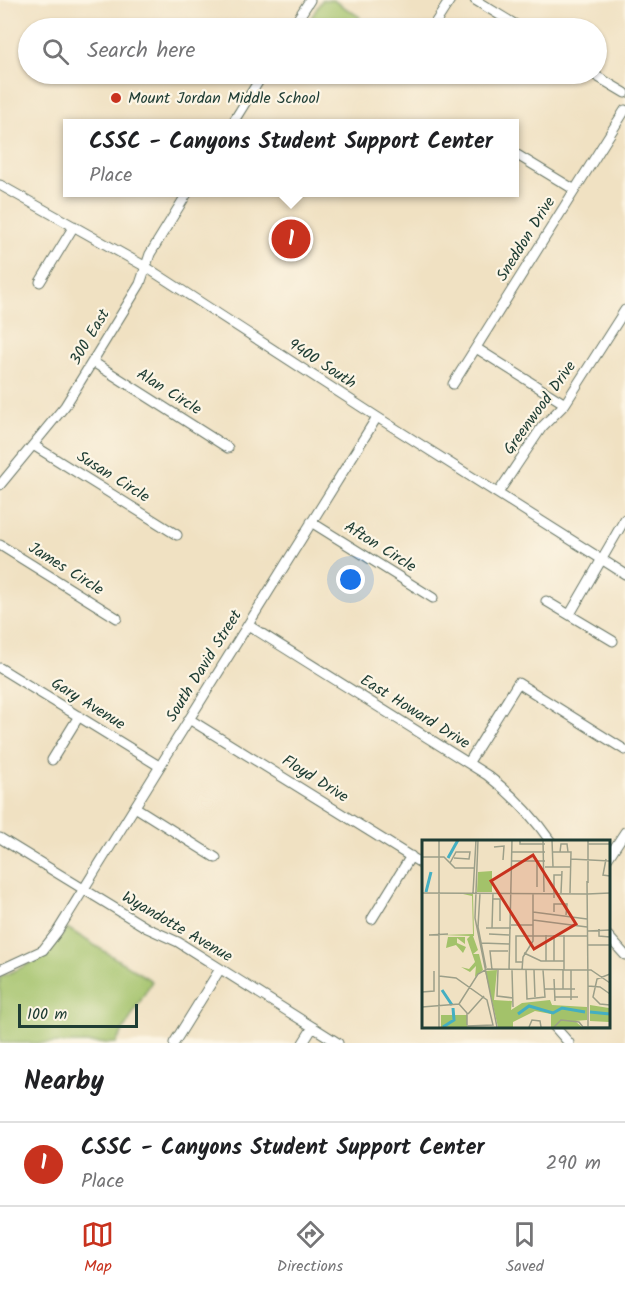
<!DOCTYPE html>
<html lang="en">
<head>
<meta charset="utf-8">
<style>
	:root { --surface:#fff; --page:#f6f6f6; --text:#202124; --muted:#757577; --line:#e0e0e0; --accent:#c8321e }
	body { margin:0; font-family:Kalam,sans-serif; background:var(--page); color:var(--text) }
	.scale { position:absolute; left:18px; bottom:15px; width:120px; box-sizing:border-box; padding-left:6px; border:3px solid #1f3d34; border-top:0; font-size:16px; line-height:21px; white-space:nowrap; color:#1f3d34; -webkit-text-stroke:4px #fcf5e5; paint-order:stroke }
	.you { position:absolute; left:351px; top:580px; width:21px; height:21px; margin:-15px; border:4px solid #fff; border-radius:50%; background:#1a73e8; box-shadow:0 0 0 9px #1a73e833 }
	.badge { display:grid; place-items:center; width:39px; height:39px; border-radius:50%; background:var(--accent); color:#fff; font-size:20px; font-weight:700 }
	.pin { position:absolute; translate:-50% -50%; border:3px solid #fff; box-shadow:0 2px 6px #0006 }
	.popup { position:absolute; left:63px; top:119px; width:456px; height:78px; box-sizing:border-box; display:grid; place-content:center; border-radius:0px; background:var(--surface); filter:drop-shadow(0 2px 4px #0005); font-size:20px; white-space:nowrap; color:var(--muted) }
	.popup b { font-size:22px; color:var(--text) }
	.popup::after { content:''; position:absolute; left:50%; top:100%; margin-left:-12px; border:12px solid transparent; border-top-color:var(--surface) }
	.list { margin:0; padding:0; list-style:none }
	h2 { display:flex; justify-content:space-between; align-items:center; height:78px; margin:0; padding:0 24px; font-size:26px }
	h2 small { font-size:20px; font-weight:400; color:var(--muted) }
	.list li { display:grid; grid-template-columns:39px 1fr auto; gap:18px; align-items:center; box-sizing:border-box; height:84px; padding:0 24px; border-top:2px solid var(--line) }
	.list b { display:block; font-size:22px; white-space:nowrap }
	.list p { margin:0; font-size:20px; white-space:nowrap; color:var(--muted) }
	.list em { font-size:20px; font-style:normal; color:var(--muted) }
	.icon { flex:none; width:33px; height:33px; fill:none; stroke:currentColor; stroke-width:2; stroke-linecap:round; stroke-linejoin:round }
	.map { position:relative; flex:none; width:625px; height:1043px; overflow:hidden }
	.search { position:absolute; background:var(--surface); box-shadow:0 2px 4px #0004; left:18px; right:18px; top:18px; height:66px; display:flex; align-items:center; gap:15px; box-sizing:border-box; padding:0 21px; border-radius:33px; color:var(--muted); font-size:22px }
	.sheet { height:162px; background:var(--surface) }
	nav { display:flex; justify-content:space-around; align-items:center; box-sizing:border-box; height:84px; border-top:2px solid var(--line); background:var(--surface); font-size:16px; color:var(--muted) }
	nav a { display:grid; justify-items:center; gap:3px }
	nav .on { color:var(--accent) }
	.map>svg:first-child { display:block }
	.green { fill:#a3c26a; stroke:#61804f; stroke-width:1.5 }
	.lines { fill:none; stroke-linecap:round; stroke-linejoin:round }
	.minor-casing { stroke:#687666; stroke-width:11 }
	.minor { stroke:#fff; stroke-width:9 }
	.poi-dot { fill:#c8321e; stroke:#fcf5e5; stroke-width:2 }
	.labels { text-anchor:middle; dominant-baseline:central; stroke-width:4.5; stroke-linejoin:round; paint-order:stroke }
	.poi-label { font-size:16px; fill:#1f3d34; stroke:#fcf5e5; text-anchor:start }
	.street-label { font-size:16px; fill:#1f3d34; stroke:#fcf5e5 }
	.inset-river { fill:none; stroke:#44afc2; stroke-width:3 }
	.inset-road { fill:none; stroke:#9c9f89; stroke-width:1.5 }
	.view { fill:#c8321e; fill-opacity:0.15; stroke:#c8321e; stroke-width:3 }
	.inset-edge { fill:none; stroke:#1f3d34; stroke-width:3 }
</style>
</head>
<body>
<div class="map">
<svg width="625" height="1043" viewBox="0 0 625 1043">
	<rect width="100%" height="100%" fill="#fcf5e5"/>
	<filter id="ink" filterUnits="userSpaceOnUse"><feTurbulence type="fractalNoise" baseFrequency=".0167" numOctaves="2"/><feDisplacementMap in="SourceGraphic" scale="12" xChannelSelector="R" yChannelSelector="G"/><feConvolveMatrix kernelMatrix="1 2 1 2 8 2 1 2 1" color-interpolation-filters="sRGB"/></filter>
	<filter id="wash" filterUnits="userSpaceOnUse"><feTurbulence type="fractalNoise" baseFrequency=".008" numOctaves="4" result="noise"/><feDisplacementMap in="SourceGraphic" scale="24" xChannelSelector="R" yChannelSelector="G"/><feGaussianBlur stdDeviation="1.35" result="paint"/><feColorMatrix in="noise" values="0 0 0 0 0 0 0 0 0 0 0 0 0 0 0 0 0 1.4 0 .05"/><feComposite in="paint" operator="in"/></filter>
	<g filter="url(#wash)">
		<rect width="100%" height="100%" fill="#f0e1c2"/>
		<path class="green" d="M322 0H333L360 17 353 28H328L311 18Z
			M67 928 152 981 116 1043H0V977C33 963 46 958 67 928Z"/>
	</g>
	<g filter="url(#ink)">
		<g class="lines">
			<g class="minor-casing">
				<path id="minor" d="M475 0 521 28
					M292 28 310 0
					M432 28 450 0
					M593 74 625 93
					M232 124 263 74
					M514 153 575 190
					M0 185 146 267 377 417 625 574
					M40 282 74 226
					M476 348 565 404
					M93 362 228 448
					M453 384 625 110
					M33 445 177 535
					M0 485 65 406 140 284 150 254 188 192
					M498 493 542 427 565 404 625 310
					M311 522 433 598
					M0 545 117 618
					M546 601 613 641
					M570 614 625 519
					M248 625 487 775C512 794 533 816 551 842
					M0 668 159 766
					M189 719 424 865
					M52 760 79 716
					M469 762 518 683 625 750
					M135 807 216 858
					M0 838 147 928 178 942 338 1043
					M608 858 625 832
					M372 919 411 856
					M608 936 625 955
					M0 970 43 950 57 932 377 417
					M554 1026 569 1043
					M174 1043 220 969
					M303 1043 313 1027"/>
			</g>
			<use href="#minor" class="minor"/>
		</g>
	</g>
	<circle class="poi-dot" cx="116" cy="98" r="6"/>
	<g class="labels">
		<g class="poi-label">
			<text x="128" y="98">Mount Jordan Middle School</text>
		</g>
		<g class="street-label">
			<text transform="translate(526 239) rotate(-58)">Sneddon Drive</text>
			<text transform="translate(90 337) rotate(-59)">300 East</text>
			<text transform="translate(322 364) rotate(33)">9400 South</text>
			<text transform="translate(169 392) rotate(32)">Alan Circle</text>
			<text transform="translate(540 408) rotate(-54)">Greenwood Drive</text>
			<text transform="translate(113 477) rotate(32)">Susan Circle</text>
			<text transform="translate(380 547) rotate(32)">Afton Circle</text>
			<text transform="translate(66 569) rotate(32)">James Circle</text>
			<text transform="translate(204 666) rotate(-58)">South David Street</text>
			<text transform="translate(88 704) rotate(32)">Gary Avenue</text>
			<text transform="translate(415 712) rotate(32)">East Howard Drive</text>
			<text transform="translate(315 779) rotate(32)">Floyd Drive</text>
			<text transform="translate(177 927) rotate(30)">Wyandotte Avenue</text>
		</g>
	</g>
	<g transform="translate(422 840)">
		<rect width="188" height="188" fill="#f0e1c2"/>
		<path d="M70 31V52H55L56 32ZM41 54H51L52 96H51L56 110 51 114H57L61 130 53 137 54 126 48 132 39 127 47 129 53 122 45 99 48 96 20 95 51 94 50 56ZM26 97H43V104L35 98V103L44 107 41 113 34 105 24 108ZM75 130 72 160 90 161 89 170 100 163 128 160 130 165 165 167V180L153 181 160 187H129V174L113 171 91 182V187H76L63 131ZM168 165 187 168V182L168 181ZM19 175H45V187H19Z" fill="#a3c26a"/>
		<path class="inset-river" d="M26 18 36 0M4 52 9 32M20 150 30 165M168 172 188 174M96 174 107 166 131 173 140 168 163 172M21 187 32 180 31 168"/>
		<path class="inset-road" d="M17 0V187M56 0 53 78 75 187M98 0V4H123M121 0 122 52M130 0 131 27M166 4H188M72 7 82 6 81 20M90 12H123M131 12H149L148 53M138 12 139 4H145L146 12M0 17H22L33 28H53M149 19 188 21M184 19 181 35 188 36M90 21H123M28 23 34 12H48L47 19 32 18M123 27H148M165 41 166 146M166 43V0M115 47V21M0 53 165 54M51 53 54 0M58 53 56 87 64 128M139 53 140 31M165 54 188 53M132 58V35H140M71 59H78V81M111 72 165 79M132 72V64H145L144 75M111 80 165 87M89 85H111M64 88H89M70 88 71 53M177 89V96L188 97M166 91 188 90M67 94 87 95M7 95 26 94M142 95V130M59 103 87 104M166 105H188M102 113 119 121H142M124 121V95M132 121V95M100 122H94V96H165M70 130 68 111H86M76 130 75 156 91 158M87 130 90 0M90 130 91 167M100 130 101 117 111 101V53M104 130 105 159 123 157 121 130M112 130 113 157M141 130V149M149 130V160M188 134 175 139 171 157 178 164 188 165M17 136 34 138 65 160 71 185 45 186M132 139 133 161M166 146 178 147 188 154M123 149H153M0 152 12 151V131M133 157H156M37 164 45 173V185M0 167 37 164 56 134 65 129 169 130 188 143M46 174 62 156M107 187 110 180 118 181 119 187M132 187 139 180 157 182 161 187H188M166 187V146"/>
		<path class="view" d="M111 15 154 84 112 109 69 41Z"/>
		<rect width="188" height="188" class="inset-edge"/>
	</g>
</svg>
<div class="scale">100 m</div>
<div class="you"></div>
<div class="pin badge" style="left:291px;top:239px">1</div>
<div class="popup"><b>CSSC - Canyons Student Support Center</b>Place</div>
<div class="search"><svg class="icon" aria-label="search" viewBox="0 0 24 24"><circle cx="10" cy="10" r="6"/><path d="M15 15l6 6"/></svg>Search here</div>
</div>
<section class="sheet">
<h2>Nearby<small></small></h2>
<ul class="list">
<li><span class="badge">1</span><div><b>CSSC - Canyons Student Support Center</b><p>Place</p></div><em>290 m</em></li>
</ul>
</section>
<nav>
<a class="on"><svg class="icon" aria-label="map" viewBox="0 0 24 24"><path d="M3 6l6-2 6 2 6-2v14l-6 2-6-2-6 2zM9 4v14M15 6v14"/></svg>Map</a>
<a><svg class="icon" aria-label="directions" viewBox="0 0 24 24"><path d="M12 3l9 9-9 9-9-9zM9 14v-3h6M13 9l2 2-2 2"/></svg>Directions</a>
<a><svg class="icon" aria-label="saved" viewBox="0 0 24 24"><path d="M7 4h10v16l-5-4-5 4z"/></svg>Saved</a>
</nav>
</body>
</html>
